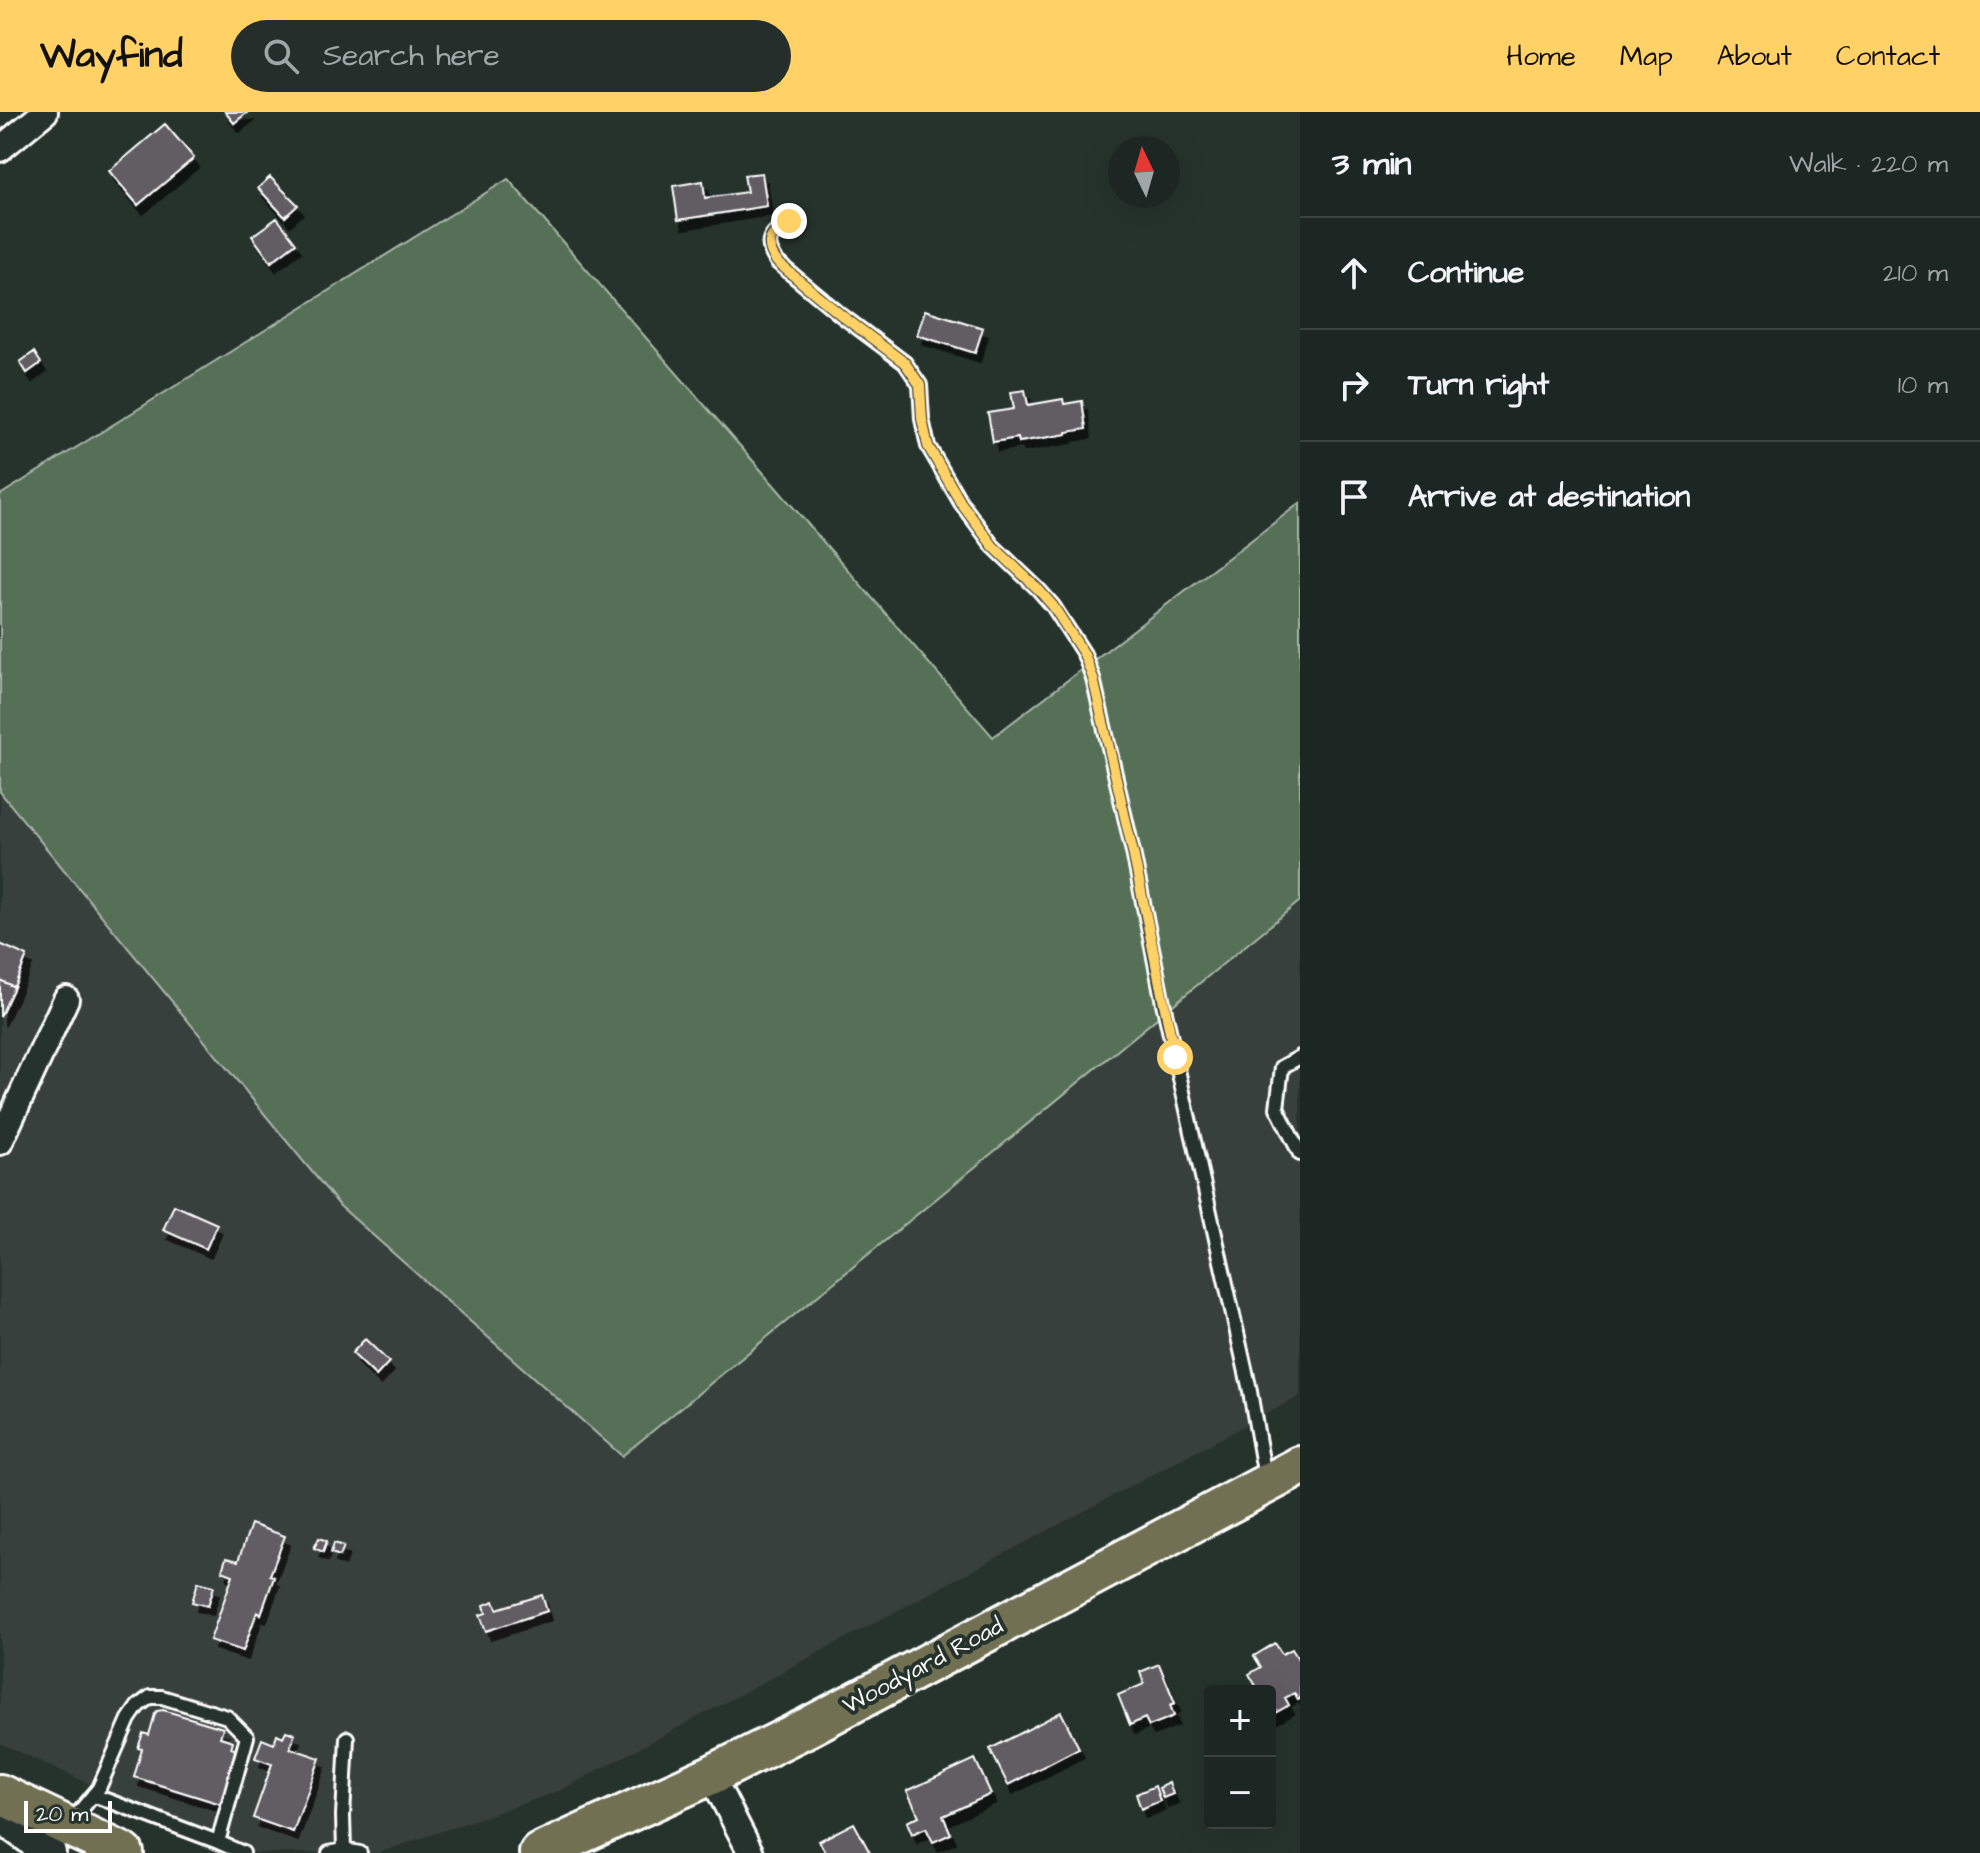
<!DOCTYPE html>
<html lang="en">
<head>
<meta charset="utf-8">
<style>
	:root { --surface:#1c2622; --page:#252e2a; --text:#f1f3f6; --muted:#a0a5a5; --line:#3a4340; --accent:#ffd166 }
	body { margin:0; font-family:"Architects Daughter",sans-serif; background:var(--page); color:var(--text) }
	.controls { position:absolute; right:24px; bottom:24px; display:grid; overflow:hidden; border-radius:8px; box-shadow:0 8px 32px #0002 }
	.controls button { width:72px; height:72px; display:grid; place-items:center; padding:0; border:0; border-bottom:2px solid var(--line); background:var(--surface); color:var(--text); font:40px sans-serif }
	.compass { position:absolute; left:1108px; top:24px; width:72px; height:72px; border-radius:50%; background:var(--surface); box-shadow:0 8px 32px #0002; rotate:355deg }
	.scale { position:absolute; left:24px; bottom:20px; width:88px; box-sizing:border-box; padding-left:8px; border:4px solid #fff; border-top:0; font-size:22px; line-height:28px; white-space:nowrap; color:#fff; -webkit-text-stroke:6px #26332d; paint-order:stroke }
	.stop { position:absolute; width:24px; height:24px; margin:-18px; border:6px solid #ffd166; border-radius:50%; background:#fff }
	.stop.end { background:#ffd166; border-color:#fff; box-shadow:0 2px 8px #0008 }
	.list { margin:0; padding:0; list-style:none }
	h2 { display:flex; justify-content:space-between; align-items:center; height:104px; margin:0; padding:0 32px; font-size:34px }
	h2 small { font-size:26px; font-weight:400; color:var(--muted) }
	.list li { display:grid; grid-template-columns:52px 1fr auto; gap:24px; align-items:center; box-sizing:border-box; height:112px; padding:0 32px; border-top:2px solid var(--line) }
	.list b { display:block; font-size:30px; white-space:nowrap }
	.list em { font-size:26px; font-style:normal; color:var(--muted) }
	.icon { flex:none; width:44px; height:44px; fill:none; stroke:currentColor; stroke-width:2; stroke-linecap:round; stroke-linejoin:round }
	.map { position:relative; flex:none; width:1300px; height:1741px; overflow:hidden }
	header { display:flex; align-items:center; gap:48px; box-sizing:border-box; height:112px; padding:0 40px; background:var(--accent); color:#111 }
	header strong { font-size:38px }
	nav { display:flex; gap:44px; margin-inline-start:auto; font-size:28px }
	.search { width:560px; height:72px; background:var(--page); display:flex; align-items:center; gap:20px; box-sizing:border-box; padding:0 28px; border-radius:44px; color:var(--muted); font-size:30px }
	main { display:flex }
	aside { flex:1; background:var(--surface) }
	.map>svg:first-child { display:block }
	.built { fill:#383f3d }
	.green { fill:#556f56; stroke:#aab7aa; stroke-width:2 }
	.building { fill:#625b63; stroke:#fff; stroke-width:2; filter:url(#shadow) }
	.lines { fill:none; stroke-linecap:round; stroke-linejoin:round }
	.service-casing { stroke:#fff; stroke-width:18 }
	.minor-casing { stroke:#fff; stroke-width:30 }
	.secondary-casing { stroke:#fff; stroke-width:40 }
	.primary-casing { stroke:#fff; stroke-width:44 }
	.service { stroke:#26332d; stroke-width:12 }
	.minor { stroke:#26332d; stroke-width:24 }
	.secondary { stroke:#26332d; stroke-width:34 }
	.primary { stroke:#716f52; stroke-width:38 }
	.route { stroke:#ffd166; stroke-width:10 }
	.labels { text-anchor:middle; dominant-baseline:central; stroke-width:8; stroke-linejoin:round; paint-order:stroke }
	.street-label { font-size:24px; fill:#fff; stroke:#26332d }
</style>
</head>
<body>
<header>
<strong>Wayfind</strong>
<div class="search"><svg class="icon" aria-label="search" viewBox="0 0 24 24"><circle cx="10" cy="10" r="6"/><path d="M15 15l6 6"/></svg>Search here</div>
<nav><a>Home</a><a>Map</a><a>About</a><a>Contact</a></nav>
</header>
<main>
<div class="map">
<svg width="1300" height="1741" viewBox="0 0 1300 1741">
	<defs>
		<filter id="shadow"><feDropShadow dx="5" dy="9" stdDeviation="0" flood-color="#0009"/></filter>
	</defs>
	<rect width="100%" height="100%" fill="#26332d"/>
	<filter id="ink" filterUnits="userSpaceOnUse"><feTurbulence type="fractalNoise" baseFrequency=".0125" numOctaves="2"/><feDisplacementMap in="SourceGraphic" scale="16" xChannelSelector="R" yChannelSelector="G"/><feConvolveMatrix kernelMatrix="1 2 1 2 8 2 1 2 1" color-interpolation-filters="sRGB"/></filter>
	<g filter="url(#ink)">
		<path class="built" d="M0 680 340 1094 622 1343 1300 789V1284L559 1679 378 1741H242L0 1631Z"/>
		<path class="green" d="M508 67 993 625 1300 391V789L622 1344 340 1094 0 680V383Z"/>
		<path class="building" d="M225 0H248L234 11Z
			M165 12 194 46 138 93 109 59Z
			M762 61 767 94 678 108 673 74 703 69 705 86 747 80 744 63Z
			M270 65 298 93 285 105 258 76Z
			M277 106 296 131 271 150 252 124Z
			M925 198 983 216 975 241 917 223Z
			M34 240 41 251 27 261 20 250Z
			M1025 278 1028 293 1063 287 1064 292 1082 289 1086 317 1067 320V322L1019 330 1018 326 993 330 988 301 1014 297 1011 280Z
			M0 832 27 844 14 875 0 868Z
			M0 868 14 875 0 905Z
			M174 1093 217 1112 206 1137 163 1118Z
			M365 1227 389 1250 376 1264 352 1241Z
			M251 1412 285 1424 270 1463 274 1465 261 1502 257 1500 243 1539 210 1528 233 1463 222 1459 226 1446 238 1449Z
			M319 1426 327 1429 323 1440 314 1436Z
			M334 1431 344 1434 340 1444 331 1441Z
			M198 1470 214 1474 208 1494 192 1490Z
			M542 1483 547 1499 486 1519 480 1503 486 1501 484 1493 494 1489 497 1497Z
			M1275 1531 1282 1542 1292 1537 1300 1550V1587L1298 1588 1294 1581 1285 1586 1289 1593 1273 1602 1270 1597V1579H1259L1249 1562 1261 1555 1254 1544Z
			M1159 1552 1175 1591 1170 1593 1174 1604 1149 1614 1145 1606 1130 1613 1118 1583 1144 1572 1140 1560Z
			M163 1598 223 1616 220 1625 233 1629 231 1636 239 1639 224 1693 134 1665 142 1637 138 1636 143 1621 149 1623 155 1602 157 1599Z
			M1061 1600 1079 1636 1008 1673 990 1637Z
			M286 1619 295 1622 290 1636 320 1646 293 1720 253 1706 272 1652 255 1646 262 1627 274 1632 277 1622 283 1625Z
			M975 1647 991 1682 943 1704 951 1722 933 1730 926 1716 912 1722 907 1710 919 1704 907 1679Z
			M1169 1671 1173 1682 1163 1686 1159 1676Z
			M1155 1674 1160 1689 1141 1697 1136 1682Z
			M854 1711 870 1741H826L819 1729Z"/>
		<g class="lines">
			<g class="service-casing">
				<path id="service" d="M789 109C771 122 762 128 777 150L841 203 905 251 920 273 922 307 928 334 961 391 993 434 1038 477 1053 494 1084 542 1093 566 1133 740 1163 891 1249 1274 1265 1365
					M1300 945 1282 955 1277 996 1300 1042
					M70 1711 99 1676 129 1607 138 1594 150 1585H162L227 1605 247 1625 218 1730 93 1683
					M218 1730 243 1741
					M344 1738 343 1704 347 1626
					M329 1741 344 1738 360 1741"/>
			</g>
			<g class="minor-casing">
				<path id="minor" d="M0 37 45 0
					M0 1030 66 887
					M711 1663 751 1741"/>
			</g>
			<g class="secondary-casing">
				<path id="secondary" d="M0 1703 30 1724 48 1741"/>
			</g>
			<g class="primary-casing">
				<path id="primary" d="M0 1682 124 1741
					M539 1741 711 1663 808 1615 1300 1354"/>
			</g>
			<use href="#service" class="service"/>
			<use href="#minor" class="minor"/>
			<use href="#secondary" class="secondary"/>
			<use href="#primary" class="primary"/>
		</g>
	</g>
	<g class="lines" filter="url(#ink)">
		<path class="route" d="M789 109C772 122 762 129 777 150L841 203 905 251 920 273 922 307 928 334 961 391 993 434 1038 477 1053 494 1084 542 1093 566 1133 740 1175 945"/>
	</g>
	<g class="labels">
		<g class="street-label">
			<text transform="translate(923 1554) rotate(-28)">Woodyard Road</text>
		</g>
	</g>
</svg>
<div class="controls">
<button>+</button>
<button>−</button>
</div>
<svg class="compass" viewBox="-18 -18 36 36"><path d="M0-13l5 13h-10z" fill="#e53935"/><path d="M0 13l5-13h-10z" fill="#a0a5a5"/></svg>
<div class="scale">20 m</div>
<div class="stop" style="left:1175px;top:945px"></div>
<div class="stop end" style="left:789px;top:109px"></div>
</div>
<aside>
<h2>3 min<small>Walk · 220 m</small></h2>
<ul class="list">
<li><svg class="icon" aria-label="ahead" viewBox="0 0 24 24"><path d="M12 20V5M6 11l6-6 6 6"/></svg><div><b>Continue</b></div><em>210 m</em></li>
<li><svg class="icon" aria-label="right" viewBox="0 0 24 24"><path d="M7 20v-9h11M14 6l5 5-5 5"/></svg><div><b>Turn right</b></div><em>10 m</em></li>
<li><svg class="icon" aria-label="arrive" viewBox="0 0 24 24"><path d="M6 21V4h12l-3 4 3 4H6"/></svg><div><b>Arrive at destination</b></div></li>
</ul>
</aside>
</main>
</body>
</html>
